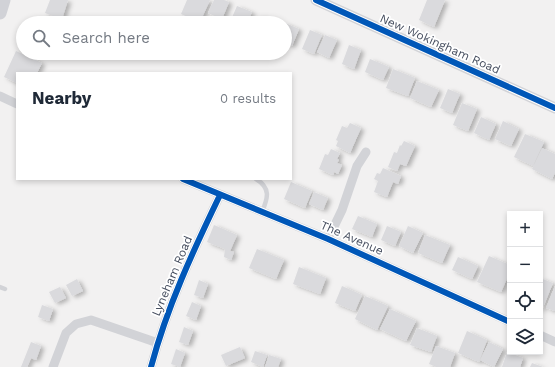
<!DOCTYPE html>
<html lang="en">
<head>
<meta charset="utf-8">
<style>
	:root { --surface:#fff; --page:#f6f6f7; --text:#1f2937; --muted:#747a83; --line:#e0e1e3 }
	body { margin:0; font-family:"Work Sans",sans-serif; background:var(--page); color:var(--text) }
	.controls { position:absolute; right:12px; bottom:12px; display:grid; overflow:hidden; border-radius:0px; box-shadow:0 2px 6px #0003 }
	.controls button { width:36px; height:36px; display:grid; place-items:center; padding:0; border:0; border-bottom:1px solid var(--line); background:var(--surface); color:var(--text); font:20px sans-serif }
	.list { margin:0; padding:0; list-style:none }
	h2 { display:flex; justify-content:space-between; align-items:center; height:52px; margin:0; padding:0 16px; font-size:17px }
	h2 small { font-size:13px; font-weight:400; color:var(--muted) }
	.icon { flex:none; width:22px; height:22px; fill:none; stroke:currentColor; stroke-width:2; stroke-linecap:round; stroke-linejoin:round }
	.map { position:relative; flex:none; width:555px; height:367px; overflow:hidden }
	.search { position:absolute; background:var(--surface); box-shadow:0 2px 6px #0003; left:16px; top:16px; width:276px; height:44px; display:flex; align-items:center; gap:10px; box-sizing:border-box; padding:0 14px; border-radius:22px; color:var(--muted); font-size:15px }
	.panel { position:absolute; background:var(--surface); box-shadow:0 2px 6px #0003; left:16px; top:72px; width:276px; height:108px; border-radius:0px }
	.map>svg:first-child { display:block }
	.building { fill:#dadadd; filter:url(#shadow) }
	.lines { fill:none; stroke-linecap:round; stroke-linejoin:round }
	.service { stroke:#d2d3d7; stroke-width:4.5 }
	.minor { stroke:#d2d3d7; stroke-width:9 }
	.tertiary { stroke:#d2d3d7; stroke-width:11 }
	.secondary { stroke:#d1d2d7; stroke-width:13 }
	.cycleway-casing { stroke:#fff; stroke-width:8 }
	.cycleway { stroke:#0057b8; stroke-width:6 }
	.labels { text-anchor:middle; dominant-baseline:central; stroke-width:3.5; stroke-linejoin:round; paint-order:stroke }
	.street-label { font-size:12px; fill:#464e5f; stroke:#fff }
</style>
</head>
<body>
<div class="map">
<svg width="555" height="367" viewBox="0 0 555 367">
	<defs>
		<filter id="shadow"><feDropShadow dx="3.5" dy="2" stdDeviation="2" flood-color="#0004"/></filter>
	</defs>
	<rect width="100%" height="100%" fill="#f2f1f1"/>
	<path class="building" d="M50 0H68L62 19 45 13Z
		M187 0H210L200 22 181 14Z
		M214 0H224L229 2 222 19 208 13Z
		M427 0H445L434 27 419 20Z
		M237 6 252 12 247 23 230 22Z
		M260 16 276 23H258Z
		M48 19 58 23H47Z
		M285 23 299 29 292 46 285 43Z
		M310 30 322 35 314 54 302 49Z
		M325 35 337 40 329 58 317 52Z
		M349 45 361 50 354 69 342 64Z
		M16 51 42 63 37 73H17V83L4 77Z
		M370 59 389 67 383 80 365 72Z
		M393 69 415 78 408 96 386 88Z
		M417 81 439 90 431 107 410 98Z
		M448 89 460 94 452 113 440 108Z
		M462 103 477 109 468 131 453 125Z
		M481 117 496 124 489 140 474 133Z
		M503 121 519 129 511 146 495 139Z
		M350 123 361 128 350 153 336 146 338 141 336 140 342 126 347 128Z
		M525 134 544 142 533 166 514 157Z
		M404 141 415 146 406 166 400 164 397 171 388 167 394 152 397 153 400 145 401 146Z
		M542 148 555 154V173L552 179 532 169Z
		M331 149 340 153 337 159 339 160 337 163 342 165 338 174 334 172 333 175 319 169 325 154 328 155Z
		M383 168 401 176 398 184 393 182 387 197 374 192 378 181 374 179 377 173 380 174Z
		M291 182 312 191 305 208 284 199Z
		M314 192 328 198 323 210 309 204Z
		M358 216 377 224 372 237 352 229Z
		M214 225 237 235 230 251 234 252 231 260 224 257 225 249 207 242Z
		M387 226 401 232 395 246 381 240Z
		M408 226 423 233 413 253 399 246Z
		M425 235 450 245 442 263 418 253Z
		M257 249 284 260 276 279 249 268Z
		M489 256 510 265V272L501 292 477 282Z
		M458 257 478 266 472 279 452 270Z
		M299 267 326 278 320 294 293 284Z
		M540 278 553 283 542 310 540 309Z
		M77 279 83 291 72 296 66 285Z
		M199 280 208 284 203 298 194 295Z
		M342 286 362 295 355 311 335 303Z
		M555 286V311L546 308Z
		M60 287 66 298 55 303 49 292Z
		M365 296 388 306 377 330 355 319Z
		M192 302 201 306 196 320 186 316Z
		M42 305 53 309 49 321 38 317Z
		M390 309 416 321 406 341 380 329Z
		M184 327 193 331 188 345 179 342Z
		M417 328 437 336 431 352 410 345Z
		M467 331 487 340 479 362 458 353Z
		M31 342 41 346 36 360 31 358 27 367H21Z
		M489 342 503 349 494 367 480 360Z
		M436 346 455 353 450 367H437L429 364Z
		M240 347 245 358 226 366 221 355Z
		M176 349 185 353 180 367 171 364Z
		M255 351 267 355 263 367 251 362Z
		M507 352 523 358 520 367H502Z
		M269 355 281 359 278 367H265Z
		M532 363 543 367H530Z"/>
	<g class="lines">
		<path class="service" d="M256 179C271 188 268 198 262 212
			M0 287 5 289"/>
		<path class="minor" d="M0 96 17 104
			M183 179 328 239 510 322
			M328 239 342 210 357 166 366 152
			M540 335 555 342
			M53 367 66 333 76 324 91 320 158 343
			M151 367C167 307 193 251 220 195"/>
		<path class="tertiary" d="M316 0 555 108"/>
		<path class="secondary" d="M0 13 4 0"/>
		<g class="cycleway-casing">
			<path id="cycleway" d="M316 0 555 108
				M183 179 328 239 510 322
				M151 367C167 307 193 251 220 195"/>
		</g>
		<use href="#cycleway" class="cycleway"/>
	</g>
	<g class="labels">
		<g class="street-label">
			<text transform="translate(440 44) rotate(24)">New Wokingham Road</text>
			<text transform="translate(352 238) rotate(24)">The Avenue</text>
			<text transform="translate(172 276) rotate(-67)">Lyneham Road</text>
		</g>
	</g>
</svg>
<div class="controls">
<button>+</button>
<button>−</button>
<button><svg class="icon" aria-label="locate" viewBox="0 0 24 24"><circle cx="12" cy="12" r="6"/><path d="M12 2v4M12 18v4M2 12h4M18 12h4"/></svg></button>
<button><svg class="icon" aria-label="layers" viewBox="0 0 24 24"><path d="M12 4l9 5-9 5-9-5zM3 14l9 5 9-5"/></svg></button>
</div>
<div class="search"><svg class="icon" aria-label="search" viewBox="0 0 24 24"><circle cx="10" cy="10" r="6"/><path d="M15 15l6 6"/></svg>Search here</div>
<section class="panel">
<h2>Nearby<small>0 results</small></h2>
<ul class="list">
</ul>
</section>
</div>
</body>
</html>
